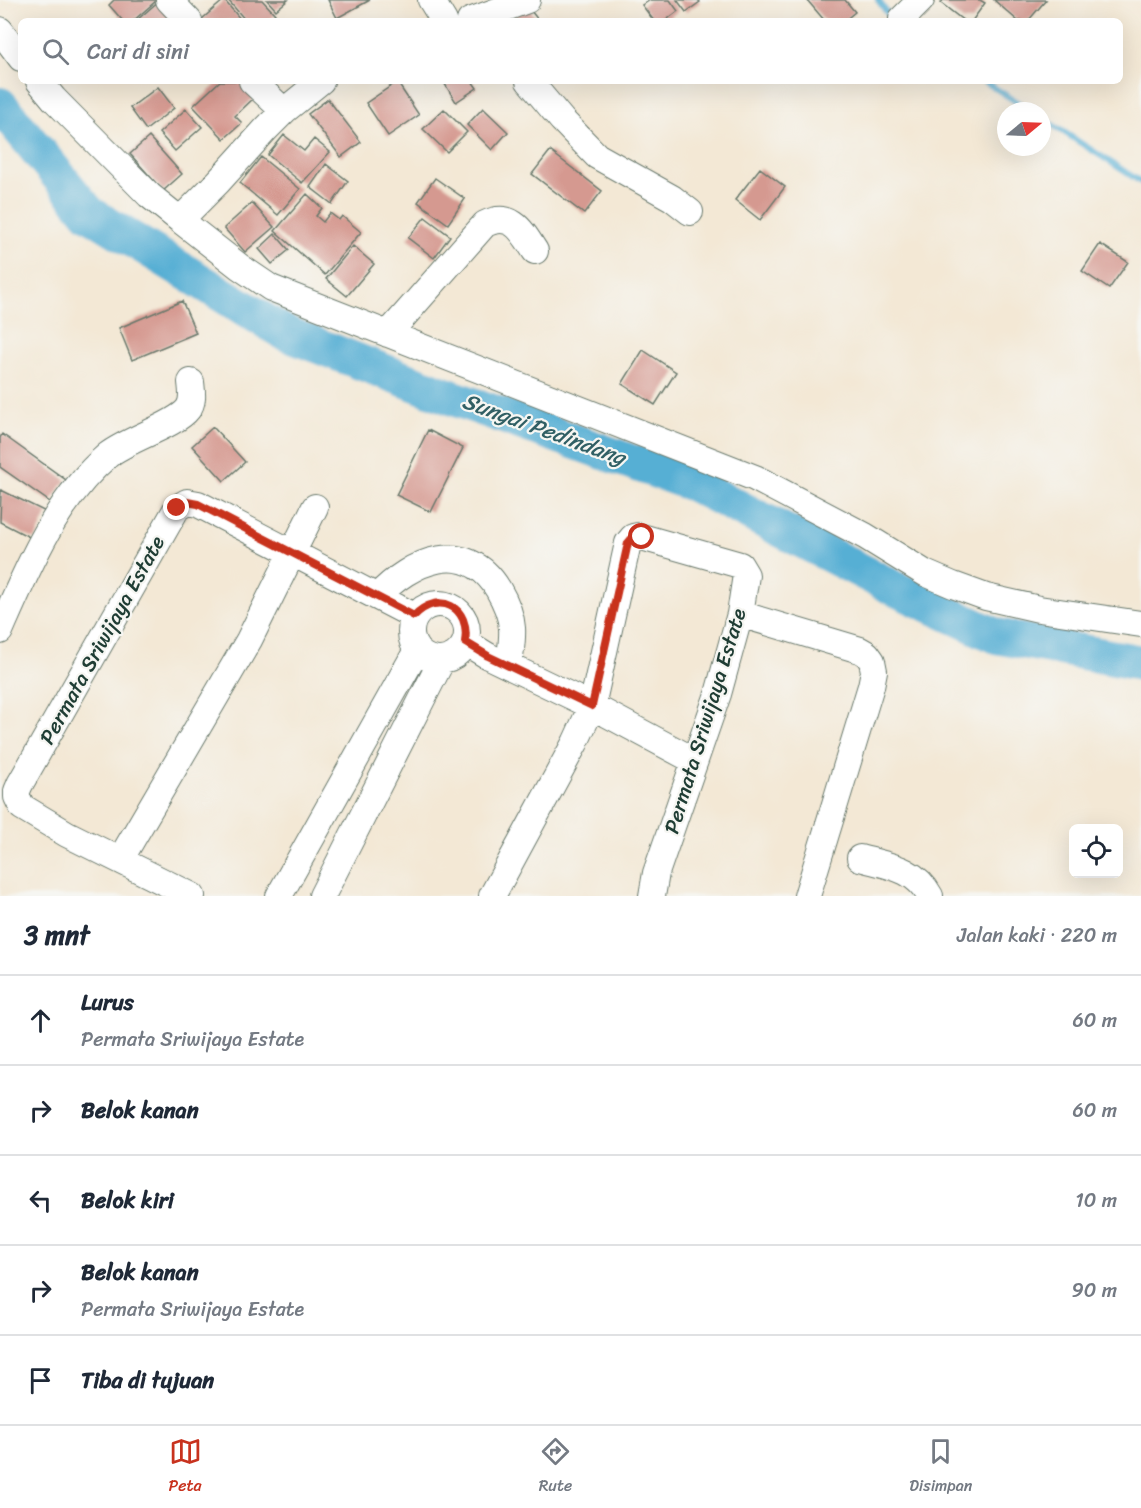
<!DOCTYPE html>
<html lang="id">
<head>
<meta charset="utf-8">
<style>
	:root { --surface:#fff; --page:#f6f6f7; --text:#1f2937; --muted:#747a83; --line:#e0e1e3; --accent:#c8321e }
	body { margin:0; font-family:Sriracha,sans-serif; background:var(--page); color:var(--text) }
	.controls { position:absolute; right:18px; bottom:18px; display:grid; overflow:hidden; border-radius:9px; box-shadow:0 6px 24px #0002 }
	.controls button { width:54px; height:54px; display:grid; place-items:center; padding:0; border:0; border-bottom:2px solid var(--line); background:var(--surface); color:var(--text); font:30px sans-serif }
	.compass { position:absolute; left:997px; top:102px; width:54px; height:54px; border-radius:50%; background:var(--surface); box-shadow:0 6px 24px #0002; rotate:71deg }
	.stop { position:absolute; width:18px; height:18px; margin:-14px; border:4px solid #c8321e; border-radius:50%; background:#fff }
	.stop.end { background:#c8321e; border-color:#fff; box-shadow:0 2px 6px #0008 }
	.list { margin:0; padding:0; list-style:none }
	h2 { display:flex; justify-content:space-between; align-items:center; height:78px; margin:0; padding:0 24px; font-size:26px }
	h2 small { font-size:20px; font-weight:400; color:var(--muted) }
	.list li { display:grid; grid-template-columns:39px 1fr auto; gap:18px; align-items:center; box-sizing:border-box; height:90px; padding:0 24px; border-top:2px solid var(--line) }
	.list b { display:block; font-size:22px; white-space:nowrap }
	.list p { margin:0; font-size:20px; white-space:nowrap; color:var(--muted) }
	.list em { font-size:20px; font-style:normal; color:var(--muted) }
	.icon { flex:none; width:33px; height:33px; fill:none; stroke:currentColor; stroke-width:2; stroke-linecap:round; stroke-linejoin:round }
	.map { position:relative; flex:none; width:1141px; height:896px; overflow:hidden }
	.search { position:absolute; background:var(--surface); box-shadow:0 6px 24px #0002; left:18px; right:18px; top:18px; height:66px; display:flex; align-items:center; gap:15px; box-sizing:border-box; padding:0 21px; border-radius:9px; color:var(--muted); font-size:22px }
	.sheet { height:528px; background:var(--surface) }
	nav { display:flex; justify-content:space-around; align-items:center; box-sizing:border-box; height:84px; border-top:2px solid var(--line); background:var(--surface); font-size:16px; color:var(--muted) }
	nav a { display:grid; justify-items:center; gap:3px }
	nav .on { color:var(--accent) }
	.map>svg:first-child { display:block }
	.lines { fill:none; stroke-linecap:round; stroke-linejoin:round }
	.stream { stroke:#57afd4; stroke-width:6 }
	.river { stroke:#57afd4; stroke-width:36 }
	.building { fill:#d59990 }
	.minor-casing { stroke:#69796c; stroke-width:28 }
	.minor { stroke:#fff; stroke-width:26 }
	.route { stroke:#c8321e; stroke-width:8 }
	.labels { text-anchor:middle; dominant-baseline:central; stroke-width:4.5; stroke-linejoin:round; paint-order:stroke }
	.street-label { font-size:21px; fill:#1f3d34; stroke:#f6f6f2 }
	.water-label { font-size:22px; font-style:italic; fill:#305f64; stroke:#f6f6f2 }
</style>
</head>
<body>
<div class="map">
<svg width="1141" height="896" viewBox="0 0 1141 896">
	<rect width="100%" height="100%" fill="#f6f6f2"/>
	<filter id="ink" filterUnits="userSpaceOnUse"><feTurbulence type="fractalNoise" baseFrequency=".0167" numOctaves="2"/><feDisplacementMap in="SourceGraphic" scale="12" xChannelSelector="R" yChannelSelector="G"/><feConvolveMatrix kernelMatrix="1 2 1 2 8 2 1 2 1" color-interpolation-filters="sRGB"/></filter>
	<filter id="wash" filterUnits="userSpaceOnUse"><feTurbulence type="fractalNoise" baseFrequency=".008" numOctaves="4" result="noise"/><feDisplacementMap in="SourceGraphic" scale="24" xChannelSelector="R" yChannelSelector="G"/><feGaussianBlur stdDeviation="1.35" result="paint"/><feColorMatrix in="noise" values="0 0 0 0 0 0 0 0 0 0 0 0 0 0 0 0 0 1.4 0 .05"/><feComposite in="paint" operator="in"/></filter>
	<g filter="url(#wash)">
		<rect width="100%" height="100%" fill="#f3e8d5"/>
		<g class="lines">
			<path class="stream" d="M878 0 893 21
				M984 81 1031 111
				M1042 118 1141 182"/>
			<path class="river" d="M0 105 89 213 285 333 445 395 693 484 894 588 996 636 1141 663"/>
		</g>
		<g id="blocks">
			<path class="building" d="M114 0H157L133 21H123L109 5Z
				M160 0 180 21H136Z
				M224 0 242 21H204L202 19Z
				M228 0H262L275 14 268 21H246Z
				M267 0H288L276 10Z
				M328 0H370L337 18Z
				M650 0H670L678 11 665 21H654L642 5Z
				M677 0H698L700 2 686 12Z
				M807 0H845L855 12 844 21H825Z
				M943 0H980L985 3 972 21H964L941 3Z
				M994 0H1046L1028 21H1018Z
				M527 6 539 21H509Z
				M220 81H240L255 97 235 116 242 123 224 139 193 106Z
				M443 81H472L477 88 456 102Z
				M397 82 419 115 388 136 366 103Z
				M158 87 174 108 146 130 130 108Z
				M328 99 361 142 341 157 308 114Z
				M483 108 508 132 492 150 467 125Z
				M186 109 202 127 175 151 159 133Z
				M444 109 467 132 447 152 423 129Z
				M284 135 304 151 314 139 330 152 302 183 268 155Z
				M149 137 182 174 163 191 130 154Z
				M550 151 602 191 584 214 532 174Z
				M261 157 300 189 278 215 240 183Z
				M326 164 348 181 332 204 310 187Z
				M760 168 785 187 760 220 735 200Z
				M435 178 465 199 448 224 418 202Z
				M307 194 322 208 316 216 323 222 330 213 339 220 342 216 361 232 325 275 275 231Z
				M252 203 274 227 245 252 224 228Z
				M425 217 450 236 434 258 408 238Z
				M275 234 289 250 272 264 259 249Z
				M1100 244 1128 262 1109 289 1082 271Z
				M353 246 374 264 347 296 326 279Z
				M182 301 196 333 132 360 119 328Z
				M643 350 676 372 655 405 622 384Z
				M213 427 245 462 224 481 192 446Z
				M428 430 463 448 431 512 396 495Z
				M2 434 66 480 50 502 0 467V438Z
				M1 490 48 513 35 540 0 522Z"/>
		</g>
	</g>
	<g filter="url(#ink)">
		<use href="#blocks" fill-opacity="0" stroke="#69796c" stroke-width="1.5"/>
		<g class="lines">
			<g class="minor-casing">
				<path id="minor" d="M169 0 189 21
					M431 0 444 21
					M902 19 921 0
					M470 21 527 0
					M0 30 21 58
					M39 81 54 99 149 195 180 220 218 182 266 129 284 111 321 81
					M252 81 284 111
					M529 81 562 120 597 156 672 198 690 212
					M180 220 240 267 271 288 755 478 865 536 925 573 953 585 986 597 1039 609 1141 624
					M388 334 485 224C512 211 522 231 535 251
					M377 597C410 561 466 536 498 589 505 601 511 614 512 628 513 641 510 653 509 666
					M411 632a28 28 0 1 1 56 0a28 28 0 1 1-56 0Z
					M740 614 860 650 867 654 872 661 874 671 871 686 807 896
					M0 631C27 569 56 499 108 455 128 439 176 425 188 409 194 401 192 392 191 382
					M465 642 488 656 592 706 695 761
					M860 858C889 866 915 868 930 896
					M120 860 249 640 315 507
					M192 896 67 834 22 807 17 797V791L20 784 177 508 187 502 198 504 414 616
					M279 896 417 650
					M322 896 442 660
					M492 896 575 743 592 706 628 543 633 537 638 536 740 565 746 575 740 614 718 694 656 873 652 896"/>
			</g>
			<use href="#minor" class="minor"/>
		</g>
	</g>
	<g class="lines" filter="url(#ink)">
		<path class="route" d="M177 508 187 502 198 504 414 616C439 590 471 607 465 642L488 656 592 706 628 543 633 537H642"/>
	</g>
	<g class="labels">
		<g class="street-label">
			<text transform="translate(102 640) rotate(-61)">Permata Sriwijaya Estate</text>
			<text transform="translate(705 721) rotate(-73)">Permata Sriwijaya Estate</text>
		</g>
		<g class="water-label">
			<text transform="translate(544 429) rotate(20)">Sungai Pedindang</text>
		</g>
	</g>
</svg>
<div class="controls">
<button><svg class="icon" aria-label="locate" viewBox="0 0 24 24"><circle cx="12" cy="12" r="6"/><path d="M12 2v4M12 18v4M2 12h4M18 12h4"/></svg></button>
</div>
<svg class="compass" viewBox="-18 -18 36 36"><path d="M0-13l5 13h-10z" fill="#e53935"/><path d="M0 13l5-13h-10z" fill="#747a83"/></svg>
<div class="stop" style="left:642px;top:537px"></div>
<div class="stop end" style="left:177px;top:508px"></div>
<div class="search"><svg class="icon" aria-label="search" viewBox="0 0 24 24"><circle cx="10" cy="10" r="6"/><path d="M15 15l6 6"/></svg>Cari di sini</div>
</div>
<section class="sheet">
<h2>3 mnt<small>Jalan kaki · 220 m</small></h2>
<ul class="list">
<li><svg class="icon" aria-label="ahead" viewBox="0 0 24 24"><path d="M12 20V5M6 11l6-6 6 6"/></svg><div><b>Lurus</b><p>Permata Sriwijaya Estate</p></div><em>60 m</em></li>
<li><svg class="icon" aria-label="right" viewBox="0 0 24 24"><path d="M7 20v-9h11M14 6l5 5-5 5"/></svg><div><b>Belok kanan</b></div><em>60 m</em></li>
<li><svg class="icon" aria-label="left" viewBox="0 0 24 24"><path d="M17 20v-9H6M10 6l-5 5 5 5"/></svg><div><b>Belok kiri</b></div><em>10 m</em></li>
<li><svg class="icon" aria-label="right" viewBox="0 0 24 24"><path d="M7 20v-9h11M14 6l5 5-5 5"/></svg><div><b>Belok kanan</b><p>Permata Sriwijaya Estate</p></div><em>90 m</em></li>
<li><svg class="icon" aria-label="arrive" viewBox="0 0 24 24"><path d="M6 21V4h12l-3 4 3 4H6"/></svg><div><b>Tiba di tujuan</b></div></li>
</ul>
</section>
<nav>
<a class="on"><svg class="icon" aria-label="map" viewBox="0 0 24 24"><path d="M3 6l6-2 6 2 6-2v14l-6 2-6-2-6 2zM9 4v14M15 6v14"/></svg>Peta</a>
<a><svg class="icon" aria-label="directions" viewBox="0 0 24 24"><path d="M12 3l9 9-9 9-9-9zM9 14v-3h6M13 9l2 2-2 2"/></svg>Rute</a>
<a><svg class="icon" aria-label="saved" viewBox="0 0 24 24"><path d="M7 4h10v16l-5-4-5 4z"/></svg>Disimpan</a>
</nav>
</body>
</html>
